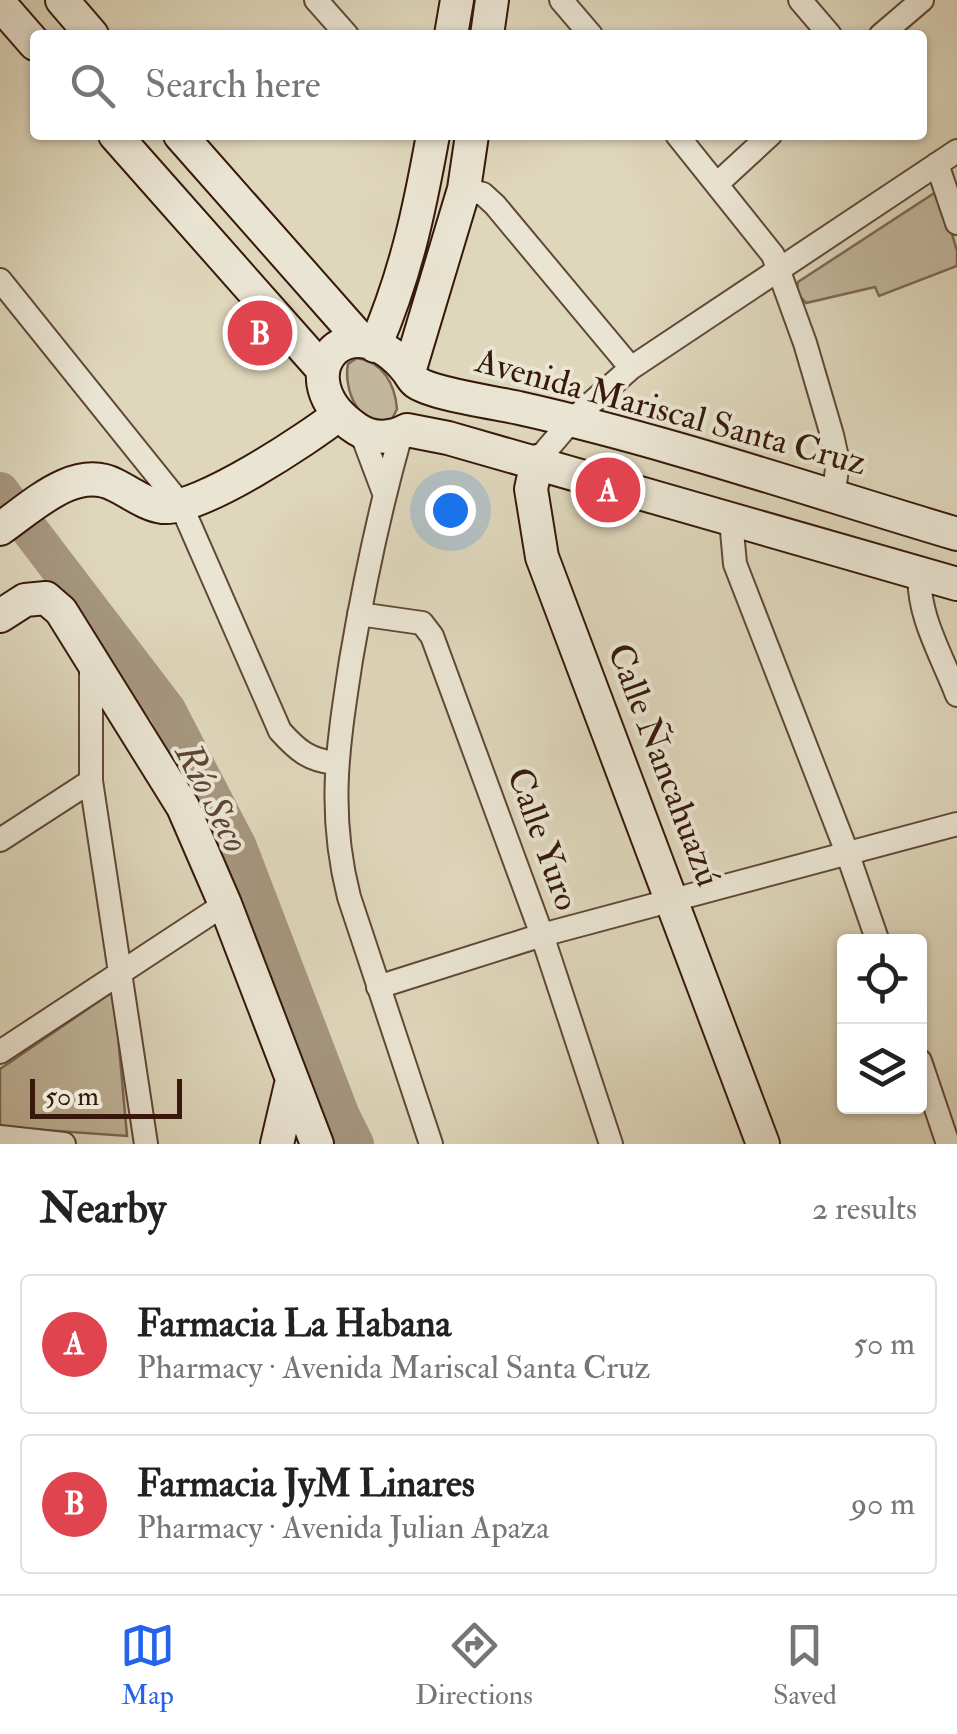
<!DOCTYPE html>
<html lang="en">
<head>
<meta charset="utf-8">
<style>
	:root { --surface:#fff; --page:#f2f2f2; --text:#222; --muted:#767676; --line:#e0e0e0; --accent:#2563eb }
	body { margin:0; font-family:"IM FELL Double Pica",serif; background:var(--page); color:var(--text) }
	.controls { position:absolute; right:30px; bottom:30px; display:grid; overflow:hidden; border-radius:10px; box-shadow:0 2px 8px #0004 }
	.controls button { width:90px; height:90px; display:grid; place-items:center; padding:0; border:0; border-bottom:2px solid var(--line); background:var(--surface); color:var(--text); font:50px sans-serif }
	.scale { position:absolute; left:30px; bottom:25px; width:152px; box-sizing:border-box; padding-left:10px; border:5px solid #37180a; border-top:0; font-size:28px; line-height:35px; white-space:nowrap; color:#37180a; -webkit-text-stroke:8px #eae5d3; paint-order:stroke }
	.you { position:absolute; left:450px; top:510px; width:35px; height:35px; margin:-25px; border:8px solid #fff; border-radius:50%; background:#1a73e8; box-shadow:0 0 0 15px #1a73e833 }
	.badge { display:grid; place-items:center; width:65px; height:65px; border-radius:50%; background:var(--accent); color:#fff; font-size:32px; font-weight:700 }
	.pin { position:absolute; translate:-50% -50%; border:5px solid #fff; box-shadow:0 2px 10px #0006 }
	.list { margin:0; padding:0; list-style:none }
	h2 { display:flex; justify-content:space-between; align-items:center; height:130px; margin:0; padding:0 40px; font-size:42px }
	h2 small { font-size:32px; font-weight:400; color:var(--muted) }
	.list li { display:grid; grid-template-columns:65px 1fr auto; gap:30px; align-items:center; box-sizing:border-box; height:140px; margin:0 20px 20px; padding:0 20px; border:2px solid var(--line); border-radius:10px }
	.list b { display:block; font-size:38px; white-space:nowrap }
	.list p { margin:0; font-size:32px; white-space:nowrap; color:var(--muted) }
	.list em { font-size:32px; font-style:normal; color:var(--muted) }
	.icon { flex:none; width:55px; height:55px; fill:none; stroke:currentColor; stroke-width:2; stroke-linecap:round; stroke-linejoin:round }
	.map { position:relative; flex:none; width:957px; height:1144px; overflow:hidden }
	.search { position:absolute; background:var(--surface); box-shadow:0 2px 8px #0004; left:30px; right:30px; top:30px; height:110px; display:flex; align-items:center; gap:25px; box-sizing:border-box; padding:0 35px; border-radius:10px; color:var(--muted); font-size:38px }
	.sheet { height:450px; background:var(--surface) }
	nav { display:flex; justify-content:space-around; align-items:center; box-sizing:border-box; height:140px; border-top:2px solid var(--line); background:var(--surface); font-size:28px; color:var(--muted) }
	nav a { display:grid; justify-items:center; gap:5px }
	nav .on { color:var(--accent) }
	.map>svg:first-child { display:block }
	.green { fill:#c2b79e; stroke:#7c6854; stroke-width:2.5 }
	.lines { fill:none; stroke-linecap:round; stroke-linejoin:round }
	.river { stroke:#a6967f; stroke-width:38 }
	.street-casing { stroke:#614836; stroke-width:26 }
	.secondary-casing { stroke:#37180a; stroke-width:36 }
	.street { stroke:#eae5d3; stroke-width:22 }
	.secondary { stroke:#eae5d3; stroke-width:32 }
	.labels { text-anchor:middle; dominant-baseline:central; stroke-width:8; stroke-linejoin:round; paint-order:stroke }
	.street-label { font-size:35px; fill:#37180a; stroke:#eae5d3 }
	.water-label { font-size:38px; font-style:italic; fill:#5e4433; stroke:#eae5d3 }
</style>
</head>
<body>
<div class="map">
<svg width="957" height="1144" viewBox="0 0 957 1144">
	<rect width="100%" height="100%" fill="#dfd7bc"/>
	<filter id="stains"><feTurbulence type="fractalNoise" baseFrequency=".002" numOctaves="4"/><feColorMatrix values="0 0 0 0 .2 0 0 0 0 .09 0 0 0 0 .02 0 0 0 .5 -.17"/></filter>
	<radialGradient id="worn" r=".72"><stop offset=".6" stop-color="#630" stop-opacity="0"/><stop offset="1" stop-color="#630" stop-opacity=".3"/></radialGradient>
	<path class="green" d="M939 190 957 251V266L879 296 875 287 806 303 797 293 798 282Z
		M357 358C383 362 395 384 397 409L392 419C360 431 343 390 348 364Z
		M114 991 127 1136 0 1127V1069Z"/>
	<g class="lines">
		<path class="river" d="M0 491 167 710 238 847 341 1116 355 1144"/>
		<g class="street-casing">
			<path id="street" d="M316 0 347 35
				M561 0 591 35
				M800 0 830 35
				M881 35 922 0
				M677 135 773 255 805 343 832 435 838 462 833 498
				M937 164 957 223
				M718 183 770 135
				M464 189 483 194 495 205 631 368
				M0 280 181 505 280 731C298 751 309 760 335 763
				M361 432 384 493
				M401 434C380 508 364 584 351 660 338 745 327 811 349 897L431 1144
				M537 461 572 420 631 368 957 151
				M731 520 735 564 848 855 878 942
				M920 573C916 613 943 658 957 695
				M359 614 422 623 432 636 542 935 611 1144
				M91 662V781L146 1144
				M0 840 91 781
				M378 987 542 935 957 824
				M0 1052 225 904
				M920 1061 948 1144
				M0 1137 64 1144"/>
		</g>
		<g class="secondary-casing">
			<path id="secondary" d="M62 0 92 35
				M0 4 35 44
				M451 35 457 0
				M487 35 492 0
				M115 135 323 370
				M180 135 361 340
				M375 346C406 274 419 212 433 135
				M409 372 464 189 472 135
				M537 461 531 489 542 557 763 1144
				M0 529C32 507 75 464 115 485 130 492 146 505 163 507 199 511 309 438 338 415
				M957 534C812 491 667 441 519 408 497 403 432 394 416 382 412 379 410 374 407 370 347 297 281 379 357 429 372 439 391 439 407 430L448 438 957 584
				M0 616 25 600 46 598 61 611 183 807 225 904 317 1144
				M277 1144 292 1080"/>
		</g>
		<use href="#street" class="street"/>
		<use href="#secondary" class="secondary"/>
	</g>
	<g class="labels">
		<g class="street-label">
			<text transform="translate(671 412) rotate(15)">Avenida Mariscal Santa Cruz</text>
			<text transform="translate(664 765) rotate(69)">Calle Ñancahuazú</text>
			<text transform="translate(543 839) rotate(70)">Calle Yuro</text>
		</g>
		<g class="water-label">
			<text transform="translate(212 798) rotate(63)">Río Seco</text>
		</g>
	</g>
	<rect width="100%" height="100%" filter="url(#stains)"/>
	<rect width="100%" height="100%" fill="url(#worn)"/>
</svg>
<div class="controls">
<button><svg class="icon" aria-label="locate" viewBox="0 0 24 24"><circle cx="12" cy="12" r="6"/><path d="M12 2v4M12 18v4M2 12h4M18 12h4"/></svg></button>
<button><svg class="icon" aria-label="layers" viewBox="0 0 24 24"><path d="M12 4l9 5-9 5-9-5zM3 14l9 5 9-5"/></svg></button>
</div>
<div class="scale">50 m</div>
<div class="you"></div>
<div class="pin badge" style="left:608px;top:490px;background:#e0444e">A</div>
<div class="pin badge" style="left:260px;top:333px;background:#e0444e">B</div>
<div class="search"><svg class="icon" aria-label="search" viewBox="0 0 24 24"><circle cx="10" cy="10" r="6"/><path d="M15 15l6 6"/></svg>Search here</div>
</div>
<section class="sheet">
<h2>Nearby<small>2 results</small></h2>
<ul class="list">
<li><span class="badge" style="background:#e0444e">A</span><div><b>Farmacia La Habana</b><p>Pharmacy · Avenida Mariscal Santa Cruz</p></div><em>50 m</em></li>
<li><span class="badge" style="background:#e0444e">B</span><div><b>Farmacia JyM Linares</b><p>Pharmacy · Avenida Julian Apaza</p></div><em>90 m</em></li>
</ul>
</section>
<nav>
<a class="on"><svg class="icon" aria-label="map" viewBox="0 0 24 24"><path d="M3 6l6-2 6 2 6-2v14l-6 2-6-2-6 2zM9 4v14M15 6v14"/></svg>Map</a>
<a><svg class="icon" aria-label="directions" viewBox="0 0 24 24"><path d="M12 3l9 9-9 9-9-9zM9 14v-3h6M13 9l2 2-2 2"/></svg>Directions</a>
<a><svg class="icon" aria-label="saved" viewBox="0 0 24 24"><path d="M7 4h10v16l-5-4-5 4z"/></svg>Saved</a>
</nav>
</body>
</html>
